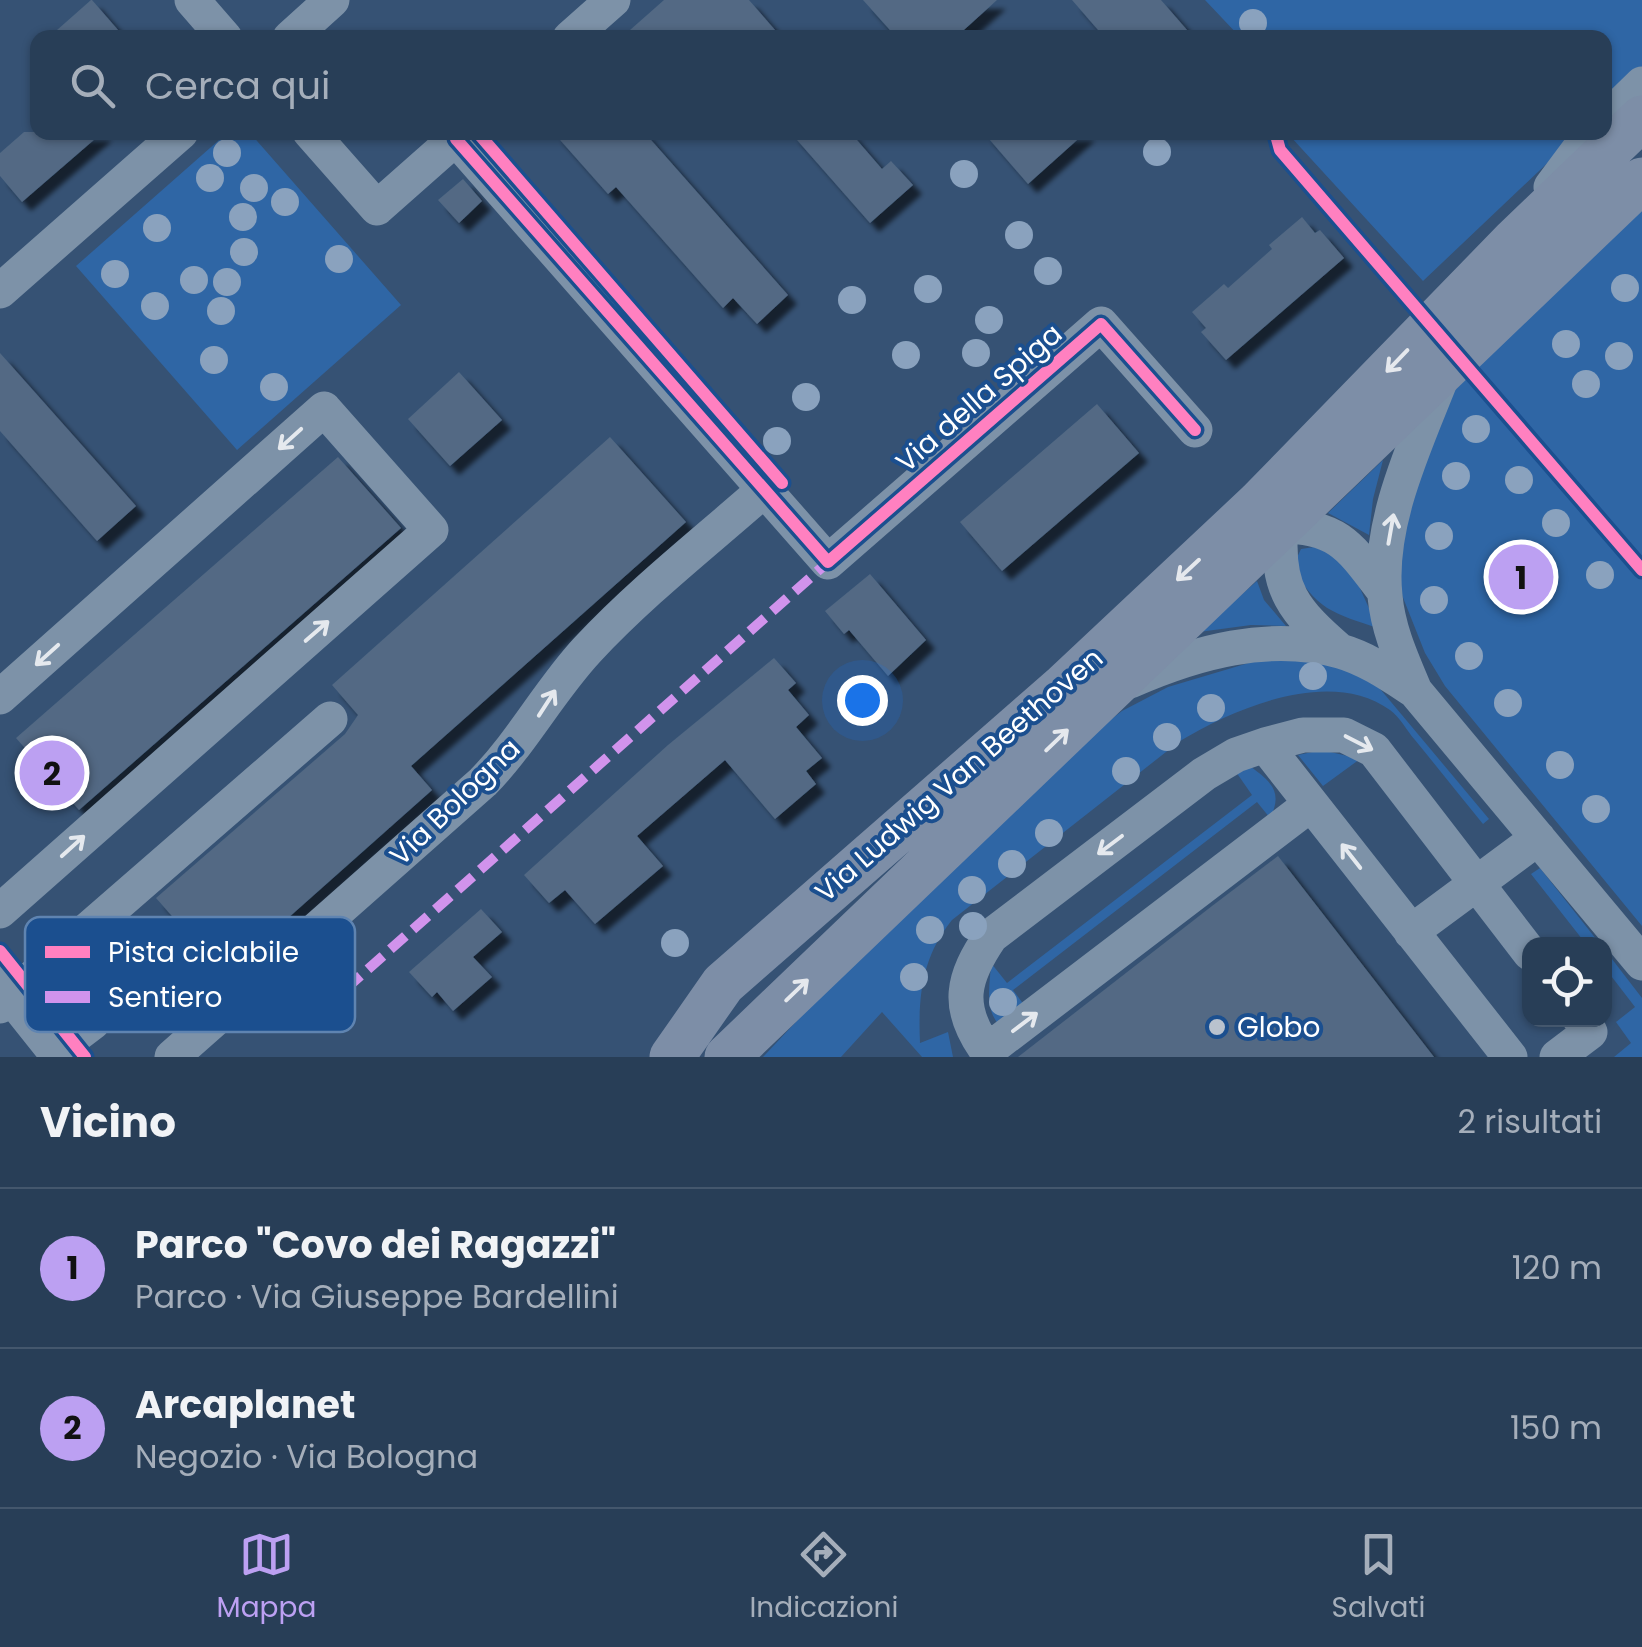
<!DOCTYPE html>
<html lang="it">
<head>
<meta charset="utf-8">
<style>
	:root { --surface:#283e57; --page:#344961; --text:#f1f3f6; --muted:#a5aeba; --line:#44576d; --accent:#bca0f2 }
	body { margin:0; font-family:Poppins,sans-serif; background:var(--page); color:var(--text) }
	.controls { position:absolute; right:30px; bottom:30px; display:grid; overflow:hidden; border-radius:20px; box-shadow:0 2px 8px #0004 }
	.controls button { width:90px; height:90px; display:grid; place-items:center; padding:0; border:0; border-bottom:2px solid var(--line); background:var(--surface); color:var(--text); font:50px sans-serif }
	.you { position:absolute; left:862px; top:700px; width:35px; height:35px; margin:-25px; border:8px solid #fff; border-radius:50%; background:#1a73e8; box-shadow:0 0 0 15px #1a73e833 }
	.badge { display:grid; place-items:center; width:65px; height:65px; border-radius:50%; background:var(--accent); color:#111; font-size:32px; font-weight:700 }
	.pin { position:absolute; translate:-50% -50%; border:5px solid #fff; box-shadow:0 2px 10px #0006 }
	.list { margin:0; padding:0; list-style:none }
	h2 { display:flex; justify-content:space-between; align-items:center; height:130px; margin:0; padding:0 40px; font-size:42px }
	h2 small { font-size:32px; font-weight:400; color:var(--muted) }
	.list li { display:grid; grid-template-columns:65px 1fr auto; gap:30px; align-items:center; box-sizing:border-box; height:160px; padding:0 40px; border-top:2px solid var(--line) }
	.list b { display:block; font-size:38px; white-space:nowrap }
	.list p { margin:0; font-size:32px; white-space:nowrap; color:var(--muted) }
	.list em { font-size:32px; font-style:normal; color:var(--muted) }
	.icon { flex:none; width:55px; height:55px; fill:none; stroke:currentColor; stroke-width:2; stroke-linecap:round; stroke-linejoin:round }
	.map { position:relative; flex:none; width:1642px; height:1057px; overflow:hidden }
	.search { position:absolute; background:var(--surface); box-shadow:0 2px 8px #0004; left:30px; right:30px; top:30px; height:110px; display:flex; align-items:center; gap:25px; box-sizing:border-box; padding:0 35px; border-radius:20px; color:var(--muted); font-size:38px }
	.sheet { height:450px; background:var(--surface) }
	nav { display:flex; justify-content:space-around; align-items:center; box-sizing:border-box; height:140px; border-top:2px solid var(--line); background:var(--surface); font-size:28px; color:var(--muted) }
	nav a { display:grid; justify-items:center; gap:5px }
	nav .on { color:var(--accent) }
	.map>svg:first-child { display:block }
	.green { fill:#2f66a5 }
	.building { fill:#526984; filter:url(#shadow) }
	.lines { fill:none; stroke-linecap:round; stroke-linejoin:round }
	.minor { stroke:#7d92a8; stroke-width:35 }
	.major { stroke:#7d8ea7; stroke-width:45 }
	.quiet { stroke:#d193ec; stroke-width:10; stroke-dasharray:20 10; stroke-linecap:butt }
	.cycleway-casing { stroke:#1b4f8f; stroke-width:19 }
	.cycleway { stroke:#ff80c0; stroke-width:12 }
	.tree { fill:#8aa2be }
	.oneway { stroke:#e5e8ed }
	.oneway2 { stroke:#e5e9ee }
	.poi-dot { fill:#b9c2ce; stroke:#1b4f8f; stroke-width:4 }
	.labels { text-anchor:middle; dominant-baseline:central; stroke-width:8; stroke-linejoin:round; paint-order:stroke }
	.street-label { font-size:28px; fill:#fff; stroke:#1b4f8f }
	.poi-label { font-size:28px; fill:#fff; stroke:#1b4f8f; text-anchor:start }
	.key { fill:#1b4f8f; stroke:#5f84b1; stroke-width:2.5 }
	.key-label { font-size:28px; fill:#fff }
</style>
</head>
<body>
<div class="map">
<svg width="1642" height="1057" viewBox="0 0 1642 1057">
	<defs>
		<filter id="shadow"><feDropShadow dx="9" dy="9" stdDeviation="2.5" flood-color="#0009"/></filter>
	</defs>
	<rect width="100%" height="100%" fill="#365274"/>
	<path class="green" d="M1205 0H1642V72L1605 108 1604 38 1240 37Z
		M1291 132 1579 133 1423 281 1290 136Z
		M227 133H250L401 305 237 450 76 266Z
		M1642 204V926L1445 686 1425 653 1400 590V565L1413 489 1454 391Z
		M1383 460 1373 499 1369 535 1328 513Z
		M1314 547 1340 557 1358 584 1378 628C1335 614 1314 609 1293 566L1301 549Z
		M1257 581 1264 600 1286 626 1251 625 1199 632Z
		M1262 659 1309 660 1345 669 1376 684 1489 819 1483 824C1460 796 1438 768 1415 740 1407 731 1400 717 1390 710 1330 667 1235 708 1180 741L952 920C922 957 918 996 920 1043L948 1032 953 1057H922L882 1012 841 1057H763L838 977 1071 750 1122 711 1168 687Z
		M1322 750 1360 759 1323 786 1298 755Z
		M1251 767C1272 782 1283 793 1270 818L1257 802 1013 990 1027 1009 1000 1026C984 1009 990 985 991 963L1007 983 1252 795 1236 772Z
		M1540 868 1600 944H1586L1531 874Z
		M1605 950 1642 998V1057H1614L1631 1043 1616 1022 1635 1007 1605 968Z"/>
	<path class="building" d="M92 0 125 38H48L91 0Z
		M664 0H749L782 38H621Z
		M863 0H997L955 38H897Z
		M1072 0H1161L1194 38H1105Z
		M24 132H103L22 202 0 176V153Z
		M553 132H644L788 295 757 324 733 298 723 308 616 187 608 194Z
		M790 132H850L882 169 891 161 913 185 870 223Z
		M983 132H1086L1028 184Z
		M463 179 482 201 459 223 438 200Z
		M1302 217 1315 233 1320 230 1344 258 1226 360 1201 332 1206 328 1192 312 1224 284 1228 288 1272 249 1269 245Z
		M0 353 136 506 97 541 0 431Z
		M459 372 502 420 450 466 408 419Z
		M1097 404 1139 453 1002 571 960 522Z
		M610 437 686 522 411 766 432 790 224 975 156 898 345 734 358 715 332 685Z
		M338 457 401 528 79 810 16 738Z
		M870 574 926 640 888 676 849 630 844 634 825 611Z
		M774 658 796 683 788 690 809 715 796 727 822 758 806 771 816 784 775 819 725 760 637 836 663 866 595 924 565 890 549 903 524 875 668 745Z
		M1278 856 1434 1057H1018L1212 906Z
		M481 909 502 932 473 957 492 977 453 1011 437 992 432 997 409 972Z"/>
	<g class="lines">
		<path class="minor" d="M192 0 225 38
			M290 38 332 0
			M570 38 613 0
			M1604 121 1642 84
			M310 132 377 208 463 132
			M456 139 828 562 1101 324 1195 430
			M1551 187 1592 132
			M0 291 181 132
			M1443 374C1417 441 1377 522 1385 596 1388 630 1402 660 1415 691L1642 963
			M1340 651C1294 611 1275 590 1281 526 1339 526 1351 548 1384 591
			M1130 681C1196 652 1268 632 1340 651 1368 659 1392 676 1415 691
			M0 697 324 409 431 530 0 911
			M1265 745 1303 735H1344L1374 750 1530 953
			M1311 804 987 1051C955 1007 962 978 991 936L1204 774 1236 755 1265 745 1510 1057
			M1411 932 1538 838
			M0 983 59 1057
			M0 1006 330 719
			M55 1051 93 1022
			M172 1057 483 782C523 741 549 691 587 650 641 592 705 542 764 490
			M1557 1057 1590 1032 1580 1019"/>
		<path class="major" d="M672 1057 723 984 1064 686 1259 503 1514 241 1642 118
			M727 1057 1642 180"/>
		<path class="quiet" d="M323 1009 828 562"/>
		<g class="cycleway-casing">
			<path id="cycleway" d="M477 132 782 483
				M1281 132 1277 139 1280 150 1642 570
				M456 139 828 562 1101 324 1195 430
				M0 951 85 1057"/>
		</g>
		<use href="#cycleway" class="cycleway"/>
	</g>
	<g class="tree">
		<circle cx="1253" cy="23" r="14"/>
		<circle cx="1157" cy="152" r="14"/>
		<circle cx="227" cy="153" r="14"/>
		<circle cx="964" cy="174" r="14"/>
		<circle cx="210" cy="178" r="14"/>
		<circle cx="254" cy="188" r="14"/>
		<circle cx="285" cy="202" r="14"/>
		<circle cx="243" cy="217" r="14"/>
		<circle cx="157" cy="228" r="14"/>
		<circle cx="1019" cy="235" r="14"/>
		<circle cx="244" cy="252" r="14"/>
		<circle cx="339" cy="259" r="14"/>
		<circle cx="1048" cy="271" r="14"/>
		<circle cx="115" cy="274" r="14"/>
		<circle cx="194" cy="280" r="14"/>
		<circle cx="227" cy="282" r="14"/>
		<circle cx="1625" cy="288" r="14"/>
		<circle cx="928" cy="289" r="14"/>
		<circle cx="852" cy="300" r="14"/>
		<circle cx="155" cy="306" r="14"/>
		<circle cx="221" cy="311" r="14"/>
		<circle cx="989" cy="320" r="14"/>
		<circle cx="1566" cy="344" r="14"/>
		<circle cx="976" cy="353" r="14"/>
		<circle cx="906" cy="355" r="14"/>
		<circle cx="1619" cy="356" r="14"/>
		<circle cx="214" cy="360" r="14"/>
		<circle cx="1586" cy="384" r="14"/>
		<circle cx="274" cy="387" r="14"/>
		<circle cx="806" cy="397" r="14"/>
		<circle cx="1476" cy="429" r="14"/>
		<circle cx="777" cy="441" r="14"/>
		<circle cx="1456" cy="476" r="14"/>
		<circle cx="1519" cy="480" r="14"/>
		<circle cx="1556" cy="523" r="14"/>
		<circle cx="1439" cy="536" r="14"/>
		<circle cx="1600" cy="575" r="14"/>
		<circle cx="1434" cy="600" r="14"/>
		<circle cx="1469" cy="656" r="14"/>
		<circle cx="1313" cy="676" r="14"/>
		<circle cx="1508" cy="703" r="14"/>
		<circle cx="1211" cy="708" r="14"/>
		<circle cx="1167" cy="737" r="14"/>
		<circle cx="1560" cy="765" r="14"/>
		<circle cx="1126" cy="771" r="14"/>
		<circle cx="1596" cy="809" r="14"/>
		<circle cx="1049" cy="833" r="14"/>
		<circle cx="1012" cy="864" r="14"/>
		<circle cx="972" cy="890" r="14"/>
		<circle cx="973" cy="926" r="14"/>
		<circle cx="930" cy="930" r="14"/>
		<circle cx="675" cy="943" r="14"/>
		<circle cx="914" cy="977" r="14"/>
		<circle cx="1003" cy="1002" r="14"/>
	</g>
	<defs><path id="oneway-shaft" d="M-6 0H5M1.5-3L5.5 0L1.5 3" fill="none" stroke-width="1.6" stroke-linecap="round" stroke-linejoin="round" transform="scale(2.5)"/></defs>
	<g class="oneway">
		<use href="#oneway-shaft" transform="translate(1397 361) rotate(134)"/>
		<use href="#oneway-shaft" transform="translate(1188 570) rotate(137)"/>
		<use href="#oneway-shaft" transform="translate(1057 740) rotate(-44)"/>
		<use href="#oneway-shaft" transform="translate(797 990) rotate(-44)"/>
	</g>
	<g class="oneway2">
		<use href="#oneway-shaft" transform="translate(290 439) rotate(138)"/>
		<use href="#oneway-shaft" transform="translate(1391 529) rotate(-80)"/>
		<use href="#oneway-shaft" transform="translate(317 631) rotate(-41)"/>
		<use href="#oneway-shaft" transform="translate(47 655) rotate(138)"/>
		<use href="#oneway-shaft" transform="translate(547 703) rotate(-57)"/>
		<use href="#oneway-shaft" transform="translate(1359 743) rotate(27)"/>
		<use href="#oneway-shaft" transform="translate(1110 845) rotate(143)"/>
		<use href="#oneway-shaft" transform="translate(73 846) rotate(-42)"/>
		<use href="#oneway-shaft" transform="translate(1351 856) rotate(-128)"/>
		<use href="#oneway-shaft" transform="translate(1025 1022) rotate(-37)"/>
	</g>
	<circle class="poi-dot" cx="1217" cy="1027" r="10"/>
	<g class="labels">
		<g class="street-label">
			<text transform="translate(979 398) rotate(-41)">Via della Spiga</text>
			<text transform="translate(959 775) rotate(-41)">Via Ludwig Van Beethoven</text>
			<text transform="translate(455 802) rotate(-44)">Via Bologna</text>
		</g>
		<g class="poi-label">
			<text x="1237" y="1027">Globo</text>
		</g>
	</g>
	<rect x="25" y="917" width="330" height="115" rx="15" class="key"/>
	<rect x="45" y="946" width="45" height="12" fill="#ff80c0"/>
	<rect x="45" y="991" width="45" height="12" fill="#d193ec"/>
	<g class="key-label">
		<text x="108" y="962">Pista ciclabile</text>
		<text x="108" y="1007">Sentiero</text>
	</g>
</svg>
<div class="controls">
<button><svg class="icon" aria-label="locate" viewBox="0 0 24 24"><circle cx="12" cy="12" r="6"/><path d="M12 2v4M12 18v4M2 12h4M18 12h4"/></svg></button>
</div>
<div class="you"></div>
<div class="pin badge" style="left:1521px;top:577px">1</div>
<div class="pin badge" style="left:52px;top:773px">2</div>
<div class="search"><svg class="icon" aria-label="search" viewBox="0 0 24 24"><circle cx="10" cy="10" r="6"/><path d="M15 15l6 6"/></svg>Cerca qui</div>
</div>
<section class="sheet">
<h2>Vicino<small>2 risultati</small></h2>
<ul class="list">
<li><span class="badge">1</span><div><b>Parco &quot;Covo dei Ragazzi&quot;</b><p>Parco · Via Giuseppe Bardellini</p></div><em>120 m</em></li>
<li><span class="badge">2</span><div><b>Arcaplanet</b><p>Negozio · Via Bologna</p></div><em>150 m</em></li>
</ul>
</section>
<nav>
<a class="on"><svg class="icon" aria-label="map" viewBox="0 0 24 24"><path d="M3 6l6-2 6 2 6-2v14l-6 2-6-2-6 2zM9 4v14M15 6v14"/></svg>Mappa</a>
<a><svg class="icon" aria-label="directions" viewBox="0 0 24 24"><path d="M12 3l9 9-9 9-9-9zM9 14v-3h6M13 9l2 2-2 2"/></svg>Indicazioni</a>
<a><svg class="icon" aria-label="saved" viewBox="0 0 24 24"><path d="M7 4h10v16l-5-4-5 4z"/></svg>Salvati</a>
</nav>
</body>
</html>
